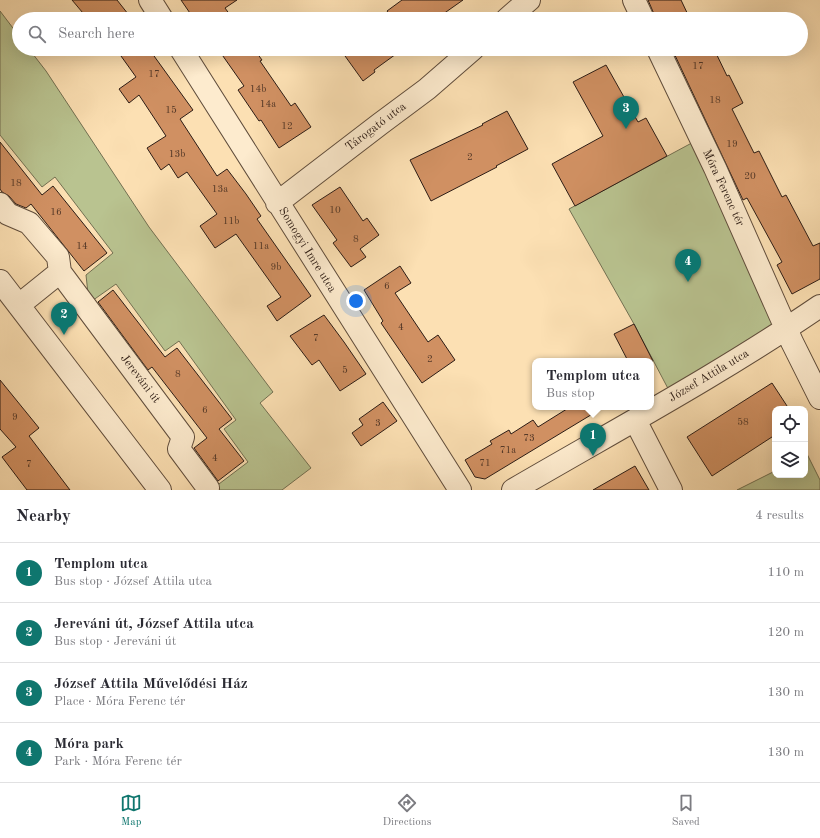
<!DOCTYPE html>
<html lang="en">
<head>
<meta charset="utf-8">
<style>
	:root { --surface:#fff; --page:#f2f2f3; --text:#2b2b33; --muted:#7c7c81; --line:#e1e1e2; --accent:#0f766e }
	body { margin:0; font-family:"Old Standard TT",serif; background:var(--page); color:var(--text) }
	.controls { position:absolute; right:12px; bottom:12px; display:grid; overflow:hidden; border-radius:8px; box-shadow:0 4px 16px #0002 }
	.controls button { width:36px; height:36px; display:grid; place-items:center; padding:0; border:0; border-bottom:1px solid var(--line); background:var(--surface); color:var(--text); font:20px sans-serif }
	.you { position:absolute; left:356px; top:301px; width:14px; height:14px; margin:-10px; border:3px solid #fff; border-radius:50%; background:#1a73e8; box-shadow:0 0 0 6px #1a73e833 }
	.badge { display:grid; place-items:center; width:26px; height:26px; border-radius:50%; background:var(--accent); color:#fff; font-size:13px; font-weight:700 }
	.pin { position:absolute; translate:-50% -33px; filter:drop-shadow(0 1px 2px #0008) }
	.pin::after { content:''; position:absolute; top:21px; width:14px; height:12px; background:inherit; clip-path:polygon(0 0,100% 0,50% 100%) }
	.popup { position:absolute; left:532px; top:358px; width:122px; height:52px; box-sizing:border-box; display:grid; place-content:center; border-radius:8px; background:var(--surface); filter:drop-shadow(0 1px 3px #0005); font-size:13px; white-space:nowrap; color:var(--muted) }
	.popup b { font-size:15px; color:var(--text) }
	.popup::after { content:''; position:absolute; left:50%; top:100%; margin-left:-8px; border:8px solid transparent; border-top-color:var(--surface) }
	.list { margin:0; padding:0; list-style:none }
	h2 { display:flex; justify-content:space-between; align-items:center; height:52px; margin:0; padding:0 16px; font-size:17px }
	h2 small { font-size:13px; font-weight:400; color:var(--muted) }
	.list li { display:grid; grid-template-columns:26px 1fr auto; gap:12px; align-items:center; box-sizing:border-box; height:60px; padding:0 16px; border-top:1px solid var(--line) }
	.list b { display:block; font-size:15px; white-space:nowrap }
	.list p { margin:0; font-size:13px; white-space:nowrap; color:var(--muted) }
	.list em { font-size:13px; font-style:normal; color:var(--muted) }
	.icon { flex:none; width:22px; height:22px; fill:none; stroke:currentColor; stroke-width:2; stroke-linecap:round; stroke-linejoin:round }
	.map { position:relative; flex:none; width:820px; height:490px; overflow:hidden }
	.search { position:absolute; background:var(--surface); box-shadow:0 4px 16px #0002; left:12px; right:12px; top:12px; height:44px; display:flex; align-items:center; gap:10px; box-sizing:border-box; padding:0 14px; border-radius:22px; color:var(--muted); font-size:15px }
	.sheet { height:292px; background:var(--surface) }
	nav { display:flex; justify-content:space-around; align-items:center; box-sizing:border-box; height:56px; border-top:1px solid var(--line); background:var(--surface); font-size:11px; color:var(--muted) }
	nav a { display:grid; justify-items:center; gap:2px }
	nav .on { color:var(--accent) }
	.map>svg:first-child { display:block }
	.green { fill:#b9c390; stroke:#727052 }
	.building { fill:#d09062; stroke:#2c1c15 }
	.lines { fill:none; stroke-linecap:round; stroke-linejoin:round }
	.minor-casing { stroke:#604d3c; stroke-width:24 }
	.minor { stroke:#fdebce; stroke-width:22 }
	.labels { text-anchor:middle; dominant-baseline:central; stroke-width:4; stroke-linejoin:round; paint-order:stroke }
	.number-label { font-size:10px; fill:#553928 }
	.street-label { font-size:12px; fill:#2c1c15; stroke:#fdebce }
</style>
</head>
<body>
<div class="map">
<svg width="820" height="490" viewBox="0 0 820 490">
	<rect width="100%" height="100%" fill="#fce0b3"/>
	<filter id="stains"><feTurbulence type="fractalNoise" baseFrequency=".005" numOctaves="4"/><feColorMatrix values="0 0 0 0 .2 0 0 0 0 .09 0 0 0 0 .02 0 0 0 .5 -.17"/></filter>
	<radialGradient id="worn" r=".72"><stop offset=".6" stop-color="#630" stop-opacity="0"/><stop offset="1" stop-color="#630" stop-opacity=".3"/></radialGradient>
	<path class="green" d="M0 11 19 36V49H29L46 71 149 227 273 392 260 403 311 468 282 490H211L248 462 224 429 236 420 179 341 165 351 116 284 89 303 86 275 113 253 55 177 42 187 0 135Z
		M701 138 787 328 673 398 634 324 569 209Z
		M807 454 820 480V490H737L775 471V475H805V455Z"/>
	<path class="building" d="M72 0H117L132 19H88Z
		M181 0H237L225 8 233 19H194Z
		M402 0H463L436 19H393L387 11Z
		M648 0H681L690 19H655L654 14Z
		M116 49H149L193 110 180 119 217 176 227 169 246 194 261 216 257 219 311 296 277 321 267 306 281 297 236 234 215 248 200 226 217 214 187 172 178 178 169 164 161 170 147 148 166 136 139 95 129 103 119 89 136 77Z
		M218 49H254L262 60 260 61 291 106 295 103 311 127 279 148 261 120 259 121 238 90 244 86Z
		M340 49H403L374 70 375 72 363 81Z
		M672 49H714L727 76 729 75 743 103 732 109 754 153 759 151 782 197 786 195 813 246 820 243V279L792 294 777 265 782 262 747 198 743 200Z
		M606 65 638 122 646 118 667 156 575 206 552 164 603 136 573 82Z
		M507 111 528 149 496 166 497 167 431 201 410 160 483 125 482 124Z
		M0 142 42 195 53 186 107 253 84 271 31 204 26 208 16 204 9 196 2 192 0 189Z
		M340 187 363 221 367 218 379 235 360 249 366 257 351 267 333 243 337 240 312 205Z
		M400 266 411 283 395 293 428 342 438 335 455 360 422 383 381 323 383 321 364 290Z
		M113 290 165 357 177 348 232 419 219 429 244 461 218 481 194 448 207 438 152 367 148 370 98 302Z
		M324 315 344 342 366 374 340 391 319 360 312 365 290 336Z
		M634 324 653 361H628L614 334Z
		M0 380 39 428 29 436 70 490H27L2 457 16 447 0 429Z
		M772 383 789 409H775V435L712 476 687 437Z
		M383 402 397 421 361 446 352 433 363 425 359 419Z
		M570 407H604L485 479 475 477 465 460 492 444 490 441 509 430 511 434 533 420 538 427Z
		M635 466 649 490H593Z"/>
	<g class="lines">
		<g class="minor-casing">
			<path id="minor" d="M150 0 162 19
				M634 0 643 19
				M507 19 529 0
				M181 49 460 490
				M658 49 715 168 792 342 820 398
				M277 203 380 124 427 89 473 49
				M0 204 8 214 29 223 58 257 60 272
				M0 281 160 490
				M19 305 60 272 183 437 179 449 208 488
				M635 420 671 490
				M513 490C616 430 722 373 820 306"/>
		</g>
		<use href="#minor" class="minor"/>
	</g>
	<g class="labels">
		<g class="number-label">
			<text x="698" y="66">17</text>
			<text x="154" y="74">17</text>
			<text x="258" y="89">14b</text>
			<text x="715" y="100">18</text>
			<text x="268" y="104">14a</text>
			<text x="171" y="110">15</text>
			<text x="287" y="126">12</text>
			<text x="732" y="144">19</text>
			<text x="177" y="154">13b</text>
			<text x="470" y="157">2</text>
			<text x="750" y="176">20</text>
			<text x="16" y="183">18</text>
			<text x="220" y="189">13a</text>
			<text x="335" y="210">10</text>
			<text x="56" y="212">16</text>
			<text x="231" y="221">11b</text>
			<text x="356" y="239">8</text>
			<text x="82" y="246">14</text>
			<text x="261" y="246">11a</text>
			<text x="276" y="267">9b</text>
			<text x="387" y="286">6</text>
			<text x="401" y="327">4</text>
			<text x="316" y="338">7</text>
			<text x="430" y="359">2</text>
			<text x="345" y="370">5</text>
			<text x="178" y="374">8</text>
			<text x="205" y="410">6</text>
			<text x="15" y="417">9</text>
			<text x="743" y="422">58</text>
			<text x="378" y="423">3</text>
			<text x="529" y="438">73</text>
			<text x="508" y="450">71a</text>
			<text x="215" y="458">4</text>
			<text x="485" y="463">71</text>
			<text x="29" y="464">7</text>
		</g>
		<g class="street-label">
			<text transform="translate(376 127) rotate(-37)">Tárogató utca</text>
			<text transform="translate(723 188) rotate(65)">Móra Ferenc tér</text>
			<text transform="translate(307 250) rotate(58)">Somogyi Imre utca</text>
			<text transform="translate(709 376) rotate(-31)">József Attila utca</text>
			<text transform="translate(140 379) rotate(53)">Jereváni út</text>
		</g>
	</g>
	<rect width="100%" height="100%" filter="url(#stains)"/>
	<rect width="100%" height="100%" fill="url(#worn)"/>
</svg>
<div class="controls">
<button><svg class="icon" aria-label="locate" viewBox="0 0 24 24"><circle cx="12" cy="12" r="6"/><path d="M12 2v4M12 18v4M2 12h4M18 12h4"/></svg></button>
<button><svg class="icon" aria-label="layers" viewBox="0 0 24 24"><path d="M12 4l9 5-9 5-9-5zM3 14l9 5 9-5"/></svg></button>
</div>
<div class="you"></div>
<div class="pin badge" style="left:593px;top:456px">1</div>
<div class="popup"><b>Templom utca</b>Bus stop</div>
<div class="pin badge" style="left:64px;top:335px">2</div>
<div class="pin badge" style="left:626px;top:129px">3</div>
<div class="pin badge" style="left:688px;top:282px">4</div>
<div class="search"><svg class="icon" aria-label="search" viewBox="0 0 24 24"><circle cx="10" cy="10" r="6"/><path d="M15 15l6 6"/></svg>Search here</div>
</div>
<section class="sheet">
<h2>Nearby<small>4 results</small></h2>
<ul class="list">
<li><span class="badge">1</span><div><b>Templom utca</b><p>Bus stop · József Attila utca</p></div><em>110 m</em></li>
<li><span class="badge">2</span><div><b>Jereváni út, József Attila utca</b><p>Bus stop · Jereváni út</p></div><em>120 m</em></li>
<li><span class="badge">3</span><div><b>József Attila Művelődési Ház</b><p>Place · Móra Ferenc tér</p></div><em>130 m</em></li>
<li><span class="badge">4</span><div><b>Móra park</b><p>Park · Móra Ferenc tér</p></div><em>130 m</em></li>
</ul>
</section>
<nav>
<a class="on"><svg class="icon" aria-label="map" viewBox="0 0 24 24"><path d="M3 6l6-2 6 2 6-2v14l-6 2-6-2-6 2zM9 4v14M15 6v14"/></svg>Map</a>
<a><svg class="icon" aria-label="directions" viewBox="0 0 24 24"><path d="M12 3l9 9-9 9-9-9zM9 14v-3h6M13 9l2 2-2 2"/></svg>Directions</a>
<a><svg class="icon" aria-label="saved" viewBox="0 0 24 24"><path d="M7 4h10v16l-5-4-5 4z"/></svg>Saved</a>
</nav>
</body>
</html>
